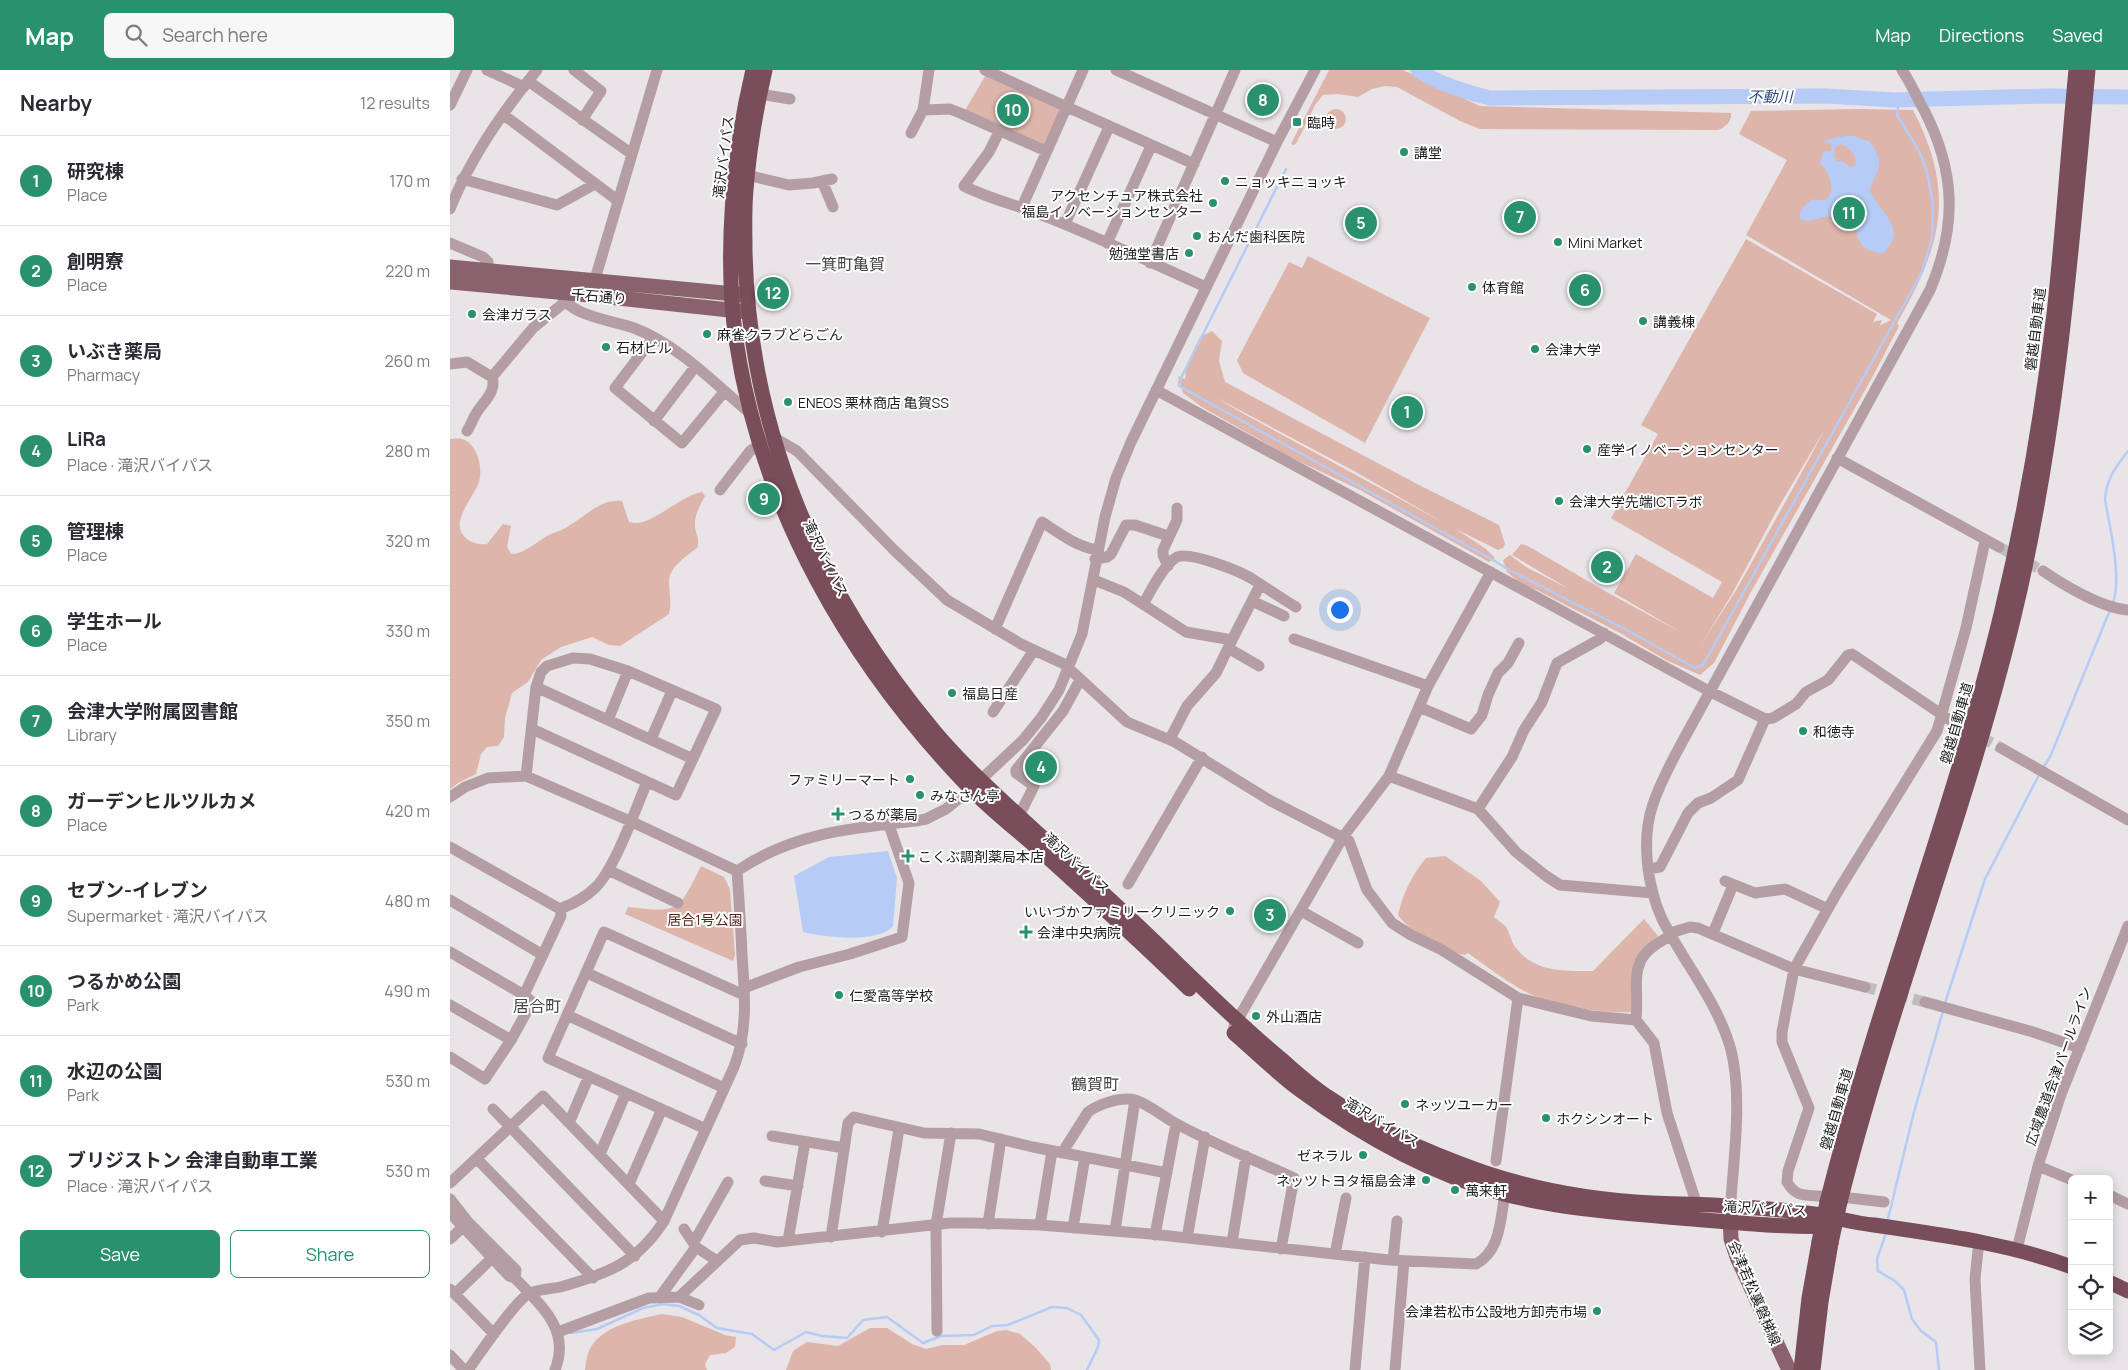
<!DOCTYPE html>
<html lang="en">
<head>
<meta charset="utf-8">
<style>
	:root { --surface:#fff; --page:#f7f7f7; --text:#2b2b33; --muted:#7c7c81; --line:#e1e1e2; --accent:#2a916e }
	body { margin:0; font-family:Manrope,"Noto Sans JP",sans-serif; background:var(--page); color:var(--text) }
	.controls { position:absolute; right:15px; bottom:15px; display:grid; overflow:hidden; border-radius:8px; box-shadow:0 2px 12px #0003 }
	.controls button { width:45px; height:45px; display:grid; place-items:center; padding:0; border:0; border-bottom:1px solid var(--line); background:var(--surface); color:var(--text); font:25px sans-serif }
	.you { position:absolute; left:889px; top:539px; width:18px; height:18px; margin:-12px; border:4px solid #fff; border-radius:50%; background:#1a73e8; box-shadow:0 0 0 8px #1a73e833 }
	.badge { display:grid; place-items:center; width:32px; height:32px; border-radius:50%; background:var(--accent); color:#fff; font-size:16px; font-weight:700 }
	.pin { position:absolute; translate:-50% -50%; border:2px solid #fff; box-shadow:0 1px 5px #0006 }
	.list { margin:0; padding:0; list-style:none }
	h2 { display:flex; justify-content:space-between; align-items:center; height:65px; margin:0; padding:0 20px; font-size:21px }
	h2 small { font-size:16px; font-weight:400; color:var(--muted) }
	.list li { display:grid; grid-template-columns:32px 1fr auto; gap:15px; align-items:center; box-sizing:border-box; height:90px; padding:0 20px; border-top:1px solid var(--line) }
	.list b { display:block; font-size:19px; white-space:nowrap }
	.list p { margin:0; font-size:16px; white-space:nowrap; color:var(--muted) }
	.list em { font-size:16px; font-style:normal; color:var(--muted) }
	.actions { display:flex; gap:10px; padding:15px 20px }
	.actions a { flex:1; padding:11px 0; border:1px solid var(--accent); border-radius:8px; text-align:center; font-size:18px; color:var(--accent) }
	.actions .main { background:var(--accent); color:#fff }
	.icon { flex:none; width:28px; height:28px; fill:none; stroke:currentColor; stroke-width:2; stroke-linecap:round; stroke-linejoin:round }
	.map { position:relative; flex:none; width:1678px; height:1300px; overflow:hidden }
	header { display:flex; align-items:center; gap:30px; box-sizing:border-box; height:70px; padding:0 25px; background:var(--accent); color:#fff }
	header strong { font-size:24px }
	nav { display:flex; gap:28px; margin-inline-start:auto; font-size:18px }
	.search { width:350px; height:45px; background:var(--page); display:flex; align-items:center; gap:12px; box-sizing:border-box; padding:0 18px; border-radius:8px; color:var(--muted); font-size:19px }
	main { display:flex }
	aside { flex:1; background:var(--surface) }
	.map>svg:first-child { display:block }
	.green { fill:#ddb5ab; fill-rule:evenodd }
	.water { fill:#b6cbf5; fill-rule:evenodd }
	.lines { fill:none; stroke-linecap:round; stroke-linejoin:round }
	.stream { stroke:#b6cbf5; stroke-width:2.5 }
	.river { stroke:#b6cbf5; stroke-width:15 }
	.minor-tunnel { stroke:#c0bcbf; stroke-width:11; stroke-dasharray:11 5.5; stroke-linecap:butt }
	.minor { stroke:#b49ea3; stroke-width:11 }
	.major { stroke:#89626d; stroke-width:15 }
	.highway { stroke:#794d59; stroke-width:15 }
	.highway-bridge { stroke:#794d59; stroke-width:15 }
	.poi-dot { fill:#2a916e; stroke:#fff; stroke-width:2 }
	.labels { text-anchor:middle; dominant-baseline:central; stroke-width:4; stroke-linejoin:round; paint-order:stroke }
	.poi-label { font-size:14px; fill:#1e1d1e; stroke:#fff; text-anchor:start }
	.street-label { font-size:14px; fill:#1e1d1e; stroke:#fff }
	.park-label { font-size:14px; fill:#602316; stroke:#fff }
	.water-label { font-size:15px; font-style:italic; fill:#2f487b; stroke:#fff }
	.quarter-label { font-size:16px; fill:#474447; stroke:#fff }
</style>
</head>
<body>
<header>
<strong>Map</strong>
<div class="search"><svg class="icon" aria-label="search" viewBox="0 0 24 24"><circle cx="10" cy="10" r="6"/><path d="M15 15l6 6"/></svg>Search here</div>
<nav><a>Map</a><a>Directions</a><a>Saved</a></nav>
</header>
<main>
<aside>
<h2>Nearby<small>12 results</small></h2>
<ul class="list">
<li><span class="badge">1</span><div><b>研究棟</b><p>Place</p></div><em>170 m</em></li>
<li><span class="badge">2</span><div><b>創明寮</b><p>Place</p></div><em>220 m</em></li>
<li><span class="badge">3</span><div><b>いぶき薬局</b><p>Pharmacy</p></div><em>260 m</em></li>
<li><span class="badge">4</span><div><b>LiRa</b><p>Place · 滝沢バイパス</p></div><em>280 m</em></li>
<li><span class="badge">5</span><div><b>管理棟</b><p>Place</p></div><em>320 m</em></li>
<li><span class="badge">6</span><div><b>学生ホール</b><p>Place</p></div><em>330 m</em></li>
<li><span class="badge">7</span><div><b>会津大学附属図書館</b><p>Library</p></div><em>350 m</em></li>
<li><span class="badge">8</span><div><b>ガーデンヒルツルカメ</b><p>Place</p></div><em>420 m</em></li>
<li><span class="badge">9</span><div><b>セブン-イレブン</b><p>Supermarket · 滝沢バイパス</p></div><em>480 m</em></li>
<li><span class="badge">10</span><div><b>つるかめ公園</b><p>Park</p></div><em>490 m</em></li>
<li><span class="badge">11</span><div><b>水辺の公園</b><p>Park</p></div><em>530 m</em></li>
<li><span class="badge">12</span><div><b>ブリジストン 会津自動車工業</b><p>Place · 滝沢バイパス</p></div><em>530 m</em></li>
</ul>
<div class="actions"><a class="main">Save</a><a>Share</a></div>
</aside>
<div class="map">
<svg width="1678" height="1300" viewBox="0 0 1678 1300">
	<rect width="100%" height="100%" fill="#e8e4e7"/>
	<path class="green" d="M879 0H953L1030 36 1281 43C1282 51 1276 57 1268 60L1030 59 1010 51 947 17 935 16 922 19 908 27 888 24 873 25 865 35 847 72 844 75 841 74Z
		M537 3 613 39 595 79 514 42Z
		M1409 39 1463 40C1506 123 1492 175 1447 253L1449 256 1423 306 1302 520 1264 593 1250 605 1216 590 1170 563 1087 520 1072 515 1057 502 1053 490 1060 485 1076 497 1119 519 1062 485 1071 474 1078 476 1153 520 1232 563 1164 523 1186 484 1263 528 1272 512 1161 448 1208 364 1191 355 1296 169 1427 244 1423 252 1432 250 1429 259 1431 255 1441 250 1296 165 1337 90 1289 64 1301 41ZM1376 357 1352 402 1287 519 1250 576 1282 524 1327 440Z
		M876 49a10 10 0 1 1 20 0a10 10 0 1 1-20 0Z
		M858 186 980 248 915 373 793 303 787 290 839 192 852 198Z
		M762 261 772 271 769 291 775 312 969 415 1049 455 1055 474 1053 478 1048 480 1006 459 1036 479 1045 488 1039 492 908 419 840 387 752 337 733 323 728 306 735 309 737 294 750 267ZM765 327 904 401 996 454 792 343Z
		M0 369C3 369 9 368 12 369 28 374 33 398 29 412 24 425 13 437 10 451 7 467 24 476 37 474L53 454 61 456 57 477 61 484C75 484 87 471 99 465 105 462 111 461 117 457 135 447 150 428 172 431L179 452C200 459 228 426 252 422L255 426C250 436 244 445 245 457 246 465 250 469 247 478 237 486 220 496 219 511 219 523 222 532 219 544L170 576 159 575 142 567 111 577 91 590 78 612 62 623 55 648 54 667 48 676 37 677 31 684 26 704 8 713 0 719Z
		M995 786 1031 811 1050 832 1044 847C1047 850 1053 853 1056 857 1060 863 1061 872 1066 878 1086 903 1114 901 1143 901L1194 849 1208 866C1177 892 1181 904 1182 942 1151 944 1100 936 1072 920 1053 909 1036 896 1018 883L1015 885C992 880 963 865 948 845 953 823 962 805 976 788Z
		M251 796 274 807 280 819 285 885 283 891 175 844 178 837C230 843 228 842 251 796Z
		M212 1244 232 1247 275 1265 286 1267 285 1277 276 1283 260 1285 255 1294 257 1300H135C136 1293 137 1283 141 1277 154 1255 189 1249 212 1244Z
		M420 1258H437L462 1274 476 1279 493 1275H514L547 1261 556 1260 570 1264 585 1277 600 1294 601 1300H336L343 1281 357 1272 388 1276Z"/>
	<path class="water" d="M1395 66H1403L1419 71C1437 94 1427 97 1420 120 1429 143 1460 158 1433 183 1416 183 1406 173 1406 156 1402 150 1399 151 1393 149 1372 140 1364 156 1350 149L1349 145 1354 136 1363 129C1388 137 1384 106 1370 93L1373 81H1381L1382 74 1373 72 1379 69ZM1390 74C1399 76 1408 86 1405 95L1400 97 1392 91H1387L1384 87 1385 78Z
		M438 781 447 808 443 856C428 874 374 867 353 862L344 806 379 787Z"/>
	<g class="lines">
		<path class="stream" d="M836 99 729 312V316L1043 490 1061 501 1173 558 1245 598 1253 595 1472 202 1482 168 1483 135 1477 101 1469 81 1447 45 1449 29
			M1663 533C1672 506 1660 458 1655 430 1656 409 1666 397 1678 381
			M1593 698 1600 687 1660 540
			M1495 933 1535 809 1590 703
			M1437 1153 1464 1042 1493 941
			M1436 1163 1427 1189 1428 1201 1445 1211 1454 1220 1462 1249 1471 1261 1486 1272 1489 1300
			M121 1263 147 1259 193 1238 213 1234 229 1236 249 1245 267 1258 302 1264 324 1280 356 1262 372 1266 397 1268 413 1250 437 1247 473 1273 491 1266 524 1265 542 1256 558 1255 602 1237 617 1238 631 1245 649 1270 648 1277 637 1300"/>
		<path class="river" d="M968 0C989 14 1015 22 1040 28L1376 26 1444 30 1598 26 1678 27"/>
		<path class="minor-tunnel" d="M1549 477 1593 501
			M1503 652 1551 678
			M1415 917 1475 932"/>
		<path class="minor" d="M37 0 74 17
			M124 0 151 21 132 50
			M535 0 744 94
			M666 0 827 72
			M78 11 182 84
			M310 24 340 29
			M0 35 17 0
			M473 40 500 39 510 43 596 81
			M54 45 167 130
			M550 60 539 82 514 116C541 130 572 136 599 148 652 169 704 194 756 217
			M461 63 473 40 479 0
			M297 105 339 115 363 113 382 109
			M12 109 107 135 145 114
			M372 111 383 137
			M572 137 633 0
			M0 139C20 89 53 41 87 0
			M615 154 659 57
			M0 173 33 187 38 192 39 207
			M657 173 701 76
			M700 193 785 0
			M143 216 207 0
			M110 222C118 247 163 250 184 258 229 275 266 315 302 345
			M203 268 165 318 232 373 274 322
			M0 294 17 292 42 307 83 258 115 232
			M706 320 1259 621 1315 649
			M204 351 245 297
			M17 361C21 355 23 348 27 342 34 331 47 321 42 307
			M323 367 347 381 444 480 497 530 571 574 614 594 677 652 725 672 821 731 899 771 917 820 942 853 961 865 992 880 1068 928 1141 946 1186 950 1204 973 1217 1043 1245 1129
			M1387 388 1549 477
			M270 420 300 381 309 375
			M645 489 657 487 661 484 676 455H685L718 466
			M718 496 713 485V480L727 450V438
			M1593 501C1615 516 1652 538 1678 540
			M644 510 674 522 736 562 782 570 766 603 737 636 720 669
			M802 531 834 546
			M694 533C701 520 714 494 727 487 740 481 792 502 804 510 818 519 831 528 846 537
			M545 559 592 452C610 464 626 476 647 480
			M844 569 978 616
			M782 570 810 515
			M778 578 809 596
			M86 617 243 689
			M969 637 1021 659 1032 645 1038 625 1048 603 1058 593 1069 573
			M543 642 584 580
			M158 650 178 601
			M201 669 222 621
			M1551 678 1678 750
			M76 706 86 617 91 602 97 596 123 588 140 589 178 601 266 639 226 725 82 659
			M939 706 1028 739 1066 782 1096 806 1110 815 1203 823
			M0 727 15 717 38 708 76 706 180 751 287 801
			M1028 739 1062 687 1074 660 1092 632 1107 593 1150 569 1154 563
			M569 746 584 716 566 703V700L613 641 630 610
			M0 777 110 839C123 834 136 827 146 817 166 796 185 740 197 712
			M1198 799 1210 797 1238 743 1248 733 1261 728 1288 710 1315 649 1323 648 1346 634 1356 622 1378 610 1398 585 1402 584 1503 652
			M158 800 228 833
			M287 801C343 763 401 758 466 751L476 749 496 739 521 719 573 670 591 648 609 620 632 564 655 447 666 408 681 372 827 72 865 0
			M1275 811 1305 823 1335 819 1378 839
			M678 814 752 687
			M0 830 93 885
			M851 841 908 873
			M1220 863 1240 857 1248 858 1344 899 1415 917
			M1263 863 1283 815
			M0 882 74 925 82 932 61 970 35 1009 0 987
			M137 903 292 974
			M294 918 349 897 400 884 452 867 459 813 439 755
			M74 925 111 846 110 839
			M1475 932 1583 962 1630 978
			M0 935 61 970
			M117 945 274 1018
			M1186 950C1190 909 1174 888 1221 866
			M784 956 893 767 939 706 978 616 1041 502
			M43 1039 185 1186
			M119 1053 139 1006
			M256 1059 98 988 154 862 294 925
			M322 1066 394 1078
			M612 1083 638 1042C649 1034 672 1026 685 1030 700 1035 712 1046 725 1053 763 1074 805 1090 844 1108L831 1179
			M150 1084 176 1023
			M27 1089 143 1208
			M1046 1091 1068 928
			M1588 1096 1622 1110
			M315 1111 348 1116
			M0 1113 93 1026 214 1151
			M179 1114 212 1039
			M1659 1125 1678 1134
			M1370 1126C1353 1125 1346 1127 1337 1112L1338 1101 1359 1038 1332 972V962L1344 899 1388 821 1487 661 1516 558 1535 471
			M1400 1128 1434 1132
			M0 1129 18 1152 66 1200 65 1208
			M0 1143 59 1206 65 1208C91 1236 121 1259 105 1300
			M1280 1143C1283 1093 1293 1028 1281 980 1272 947 1253 918 1235 889 1227 876 1219 863 1212 849 1197 816 1191 769 1203 734 1211 710 1224 687 1236 665L1480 220C1507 156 1506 102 1474 40 1466 26 1461 13 1452 0
			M538 1154 551 1069
			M590 1155 602 1081
			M623 1158 635 1087
			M234 1159 246 1177 267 1191
			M665 1161 685 1030
			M432 1162 449 1059
			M705 1165 726 1054
			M381 1167 398 1053 404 1047 474 1063 529 1064 583 1077 717 1103
			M737 1168 755 1067
			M0 1169 12 1158
			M338 1171 355 1072
			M1529 1171 1525 1209 1530 1300
			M244 1172 278 1112
			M782 1173 796 1086
			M1567 1179 1588 1096 1610 1027 1678 856
			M885 1184 896 1128
			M943 1190 947 1151
			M0 1219 44 1264
			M5 1224 42 1188
			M229 1227 249 1235
			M209 1228 246 1177
			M487 1261 486 1155 501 1063
			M108 1262 199 1228 229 1227 290 1170 304 1168 327 1172 500 1153H521L590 1155 701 1164 939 1190 1026 1194C1051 1180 1050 1150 1055 1124
			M0 1285 14 1300
			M18 1300C29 1285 66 1229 80 1223 89 1219 101 1219 110 1217 157 1204 187 1193 214 1151L284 997C298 961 295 924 292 886 291 858 289 830 287 801
			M905 1300 915 1187
			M945 1300 954 1191"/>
		<path class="major" d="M0 197 295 225
			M0 212 140 225 298 242
			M1280 1145 1281 1169 1287 1187 1339 1300"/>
		<path class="highway" d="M303 0C283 82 274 187 286 270 311 440 401 595 519 717 539 738 562 756 584 775 636 822 689 870 739 919
			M315 0C306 39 299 80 296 120 294 140 295 161 295 181 299 362 369 524 485 662 511 693 541 720 571 748 608 782 646 816 683 851 732 897 779 946 831 989 846 1002 861 1016 878 1027 926 1060 978 1083 1033 1102 1086 1120 1146 1130 1202 1133 1222 1134 1243 1134 1263 1135 1296 1137 1331 1139 1364 1144 1384 1147 1404 1153 1424 1155 1491 1165 1557 1173 1622 1197
			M784 963C806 982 827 1003 850 1020 911 1065 981 1104 1054 1124 1112 1139 1171 1143 1230 1148 1281 1152 1333 1158 1384 1156
			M1377 1132C1427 933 1503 743 1551 544 1575 445 1592 345 1604 244 1613 163 1618 81 1626 0
			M1390 1132C1439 936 1515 747 1563 550 1607 369 1621 185 1638 0
			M1659 1212 1678 1221
			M1351 1300 1359 1228 1369 1172
			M1363 1300 1371 1232 1381 1173"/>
		<path class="highway-bridge" d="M1369 1172 1377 1132
			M1381 1173 1390 1132"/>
	</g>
	<g class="poi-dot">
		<rect x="842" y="47" width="10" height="10" rx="2.5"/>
		<circle cx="954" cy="82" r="5"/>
		<circle cx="775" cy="111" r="5"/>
		<circle cx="763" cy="133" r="5"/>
		<circle cx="747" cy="166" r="5"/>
		<circle cx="1108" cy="172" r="5"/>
		<circle cx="739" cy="183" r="5"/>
		<circle cx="1022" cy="217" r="5"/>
		<circle cx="22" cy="244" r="5"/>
		<circle cx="1193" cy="251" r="5"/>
		<circle cx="257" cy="264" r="5"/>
		<circle cx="156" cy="277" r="5"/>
		<circle cx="1085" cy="279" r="5"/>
		<circle cx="338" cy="332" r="5"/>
		<circle cx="1137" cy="379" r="5"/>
		<circle cx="1109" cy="431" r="5"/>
		<circle cx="502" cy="623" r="5"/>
		<circle cx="1353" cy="661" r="5"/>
		<circle cx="460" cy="709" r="5"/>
		<circle cx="470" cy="725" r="5"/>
		<path d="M385.5 736.5h5v5h5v5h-5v5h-5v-5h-5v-5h5z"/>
		<path d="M455.5 778.5h5v5h5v5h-5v5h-5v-5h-5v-5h5z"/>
		<circle cx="780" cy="841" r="5"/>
		<path d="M573.5 854.5h5v5h5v5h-5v5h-5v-5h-5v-5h5z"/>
		<circle cx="389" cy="925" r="5"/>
		<circle cx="806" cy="946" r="5"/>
		<circle cx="955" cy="1034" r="5"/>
		<circle cx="1096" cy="1048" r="5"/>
		<circle cx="913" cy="1085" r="5"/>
		<circle cx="976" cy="1110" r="5"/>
		<circle cx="1005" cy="1120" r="5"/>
		<circle cx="1147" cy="1241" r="5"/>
	</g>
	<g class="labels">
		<g class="poi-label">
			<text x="857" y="52">臨時</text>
			<text x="964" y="82">講堂</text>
			<text x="785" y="111">ニョッキニョッキ</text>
			<text x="753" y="125" text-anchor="end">アクセンチュア株式会社<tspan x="753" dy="16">福島イノベーションセンター</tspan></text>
			<text x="757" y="166">おんだ歯科医院</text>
			<text x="1118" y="172">Mini Market</text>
			<text x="729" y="183" text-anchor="end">勉強堂書店</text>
			<text x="1032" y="217">体育館</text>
			<text x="32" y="244">会津ガラス</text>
			<text x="1203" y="251">講義棟</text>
			<text x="267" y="264">麻雀クラブどらごん</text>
			<text x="166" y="277">石材ビル</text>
			<text x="1095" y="279">会津大学</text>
			<text x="348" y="332">ENEOS 栗林商店 亀賀SS</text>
			<text x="1147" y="379">産学イノベーションセンター</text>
			<text x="1119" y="431">会津大学先端ICTラボ</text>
			<text x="512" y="623">福島日産</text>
			<text x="1363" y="661">和徳寺</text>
			<text x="450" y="709" text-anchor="end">ファミリーマート</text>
			<text x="480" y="725">みなさん亭</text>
			<text x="398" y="744">つるが薬局</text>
			<text x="468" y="786">こくぶ調剤薬局本店</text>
			<text x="770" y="841" text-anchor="end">いいづかファミリークリニック</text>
			<text x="587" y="862">会津中央病院</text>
			<text x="399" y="925">仁愛高等学校</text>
			<text x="816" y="946">外山酒店</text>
			<text x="965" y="1034">ネッツユーカー</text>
			<text x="1106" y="1048">ホクシンオート</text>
			<text x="903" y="1085" text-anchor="end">ゼネラル</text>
			<text x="966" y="1110" text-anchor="end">ネッツトヨタ福島会津</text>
			<text x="1015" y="1120">萬来軒</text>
			<text x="1137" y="1241" text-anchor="end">会津若松市公設地方卸売市場</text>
		</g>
		<g class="street-label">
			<text transform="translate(273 87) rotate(-83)">滝沢バイパス</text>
			<text transform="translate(149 226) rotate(5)">千石通り</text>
			<text transform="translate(1585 259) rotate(-83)">磐越自動車道</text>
			<text transform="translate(376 488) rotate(64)">滝沢バイパス</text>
			<text transform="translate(1506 653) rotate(-74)">磐越自動車道</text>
			<text transform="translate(627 793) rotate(42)">滝沢バイパス</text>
			<text transform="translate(1608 996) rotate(-70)">広域農道会津パールライン</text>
			<text transform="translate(1386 1039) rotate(-74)">磐越自動車道</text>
			<text transform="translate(932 1052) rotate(30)">滝沢バイパス</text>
			<text transform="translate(1315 1138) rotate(3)">滝沢バイパス</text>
			<text transform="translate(1305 1223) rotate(67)">会津若松裏磐梯線</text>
		</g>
		<g class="park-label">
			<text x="255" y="849">居合1号公園</text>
		</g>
		<g class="water-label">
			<text x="1320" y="26">不動川</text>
		</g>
		<g class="quarter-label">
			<text x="395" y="194">一箕町亀賀</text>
			<text x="87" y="936">居合町</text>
			<text x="645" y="1014">鶴賀町</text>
		</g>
	</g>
</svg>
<div class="controls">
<button>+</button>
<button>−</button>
<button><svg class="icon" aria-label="locate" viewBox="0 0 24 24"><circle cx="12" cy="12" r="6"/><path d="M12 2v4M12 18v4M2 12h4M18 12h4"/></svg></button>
<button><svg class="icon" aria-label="layers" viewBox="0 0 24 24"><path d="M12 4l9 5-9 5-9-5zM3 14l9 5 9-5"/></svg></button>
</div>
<div class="you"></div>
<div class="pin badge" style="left:957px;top:342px">1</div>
<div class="pin badge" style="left:1157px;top:497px">2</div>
<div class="pin badge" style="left:820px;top:845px">3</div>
<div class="pin badge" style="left:591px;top:697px">4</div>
<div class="pin badge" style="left:911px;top:153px">5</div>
<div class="pin badge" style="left:1135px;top:220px">6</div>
<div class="pin badge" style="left:1070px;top:147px">7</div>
<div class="pin badge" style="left:813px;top:30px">8</div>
<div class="pin badge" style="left:314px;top:429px">9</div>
<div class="pin badge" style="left:563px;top:40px">10</div>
<div class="pin badge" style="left:1399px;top:143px">11</div>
<div class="pin badge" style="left:323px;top:223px">12</div>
</div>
</main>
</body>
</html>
